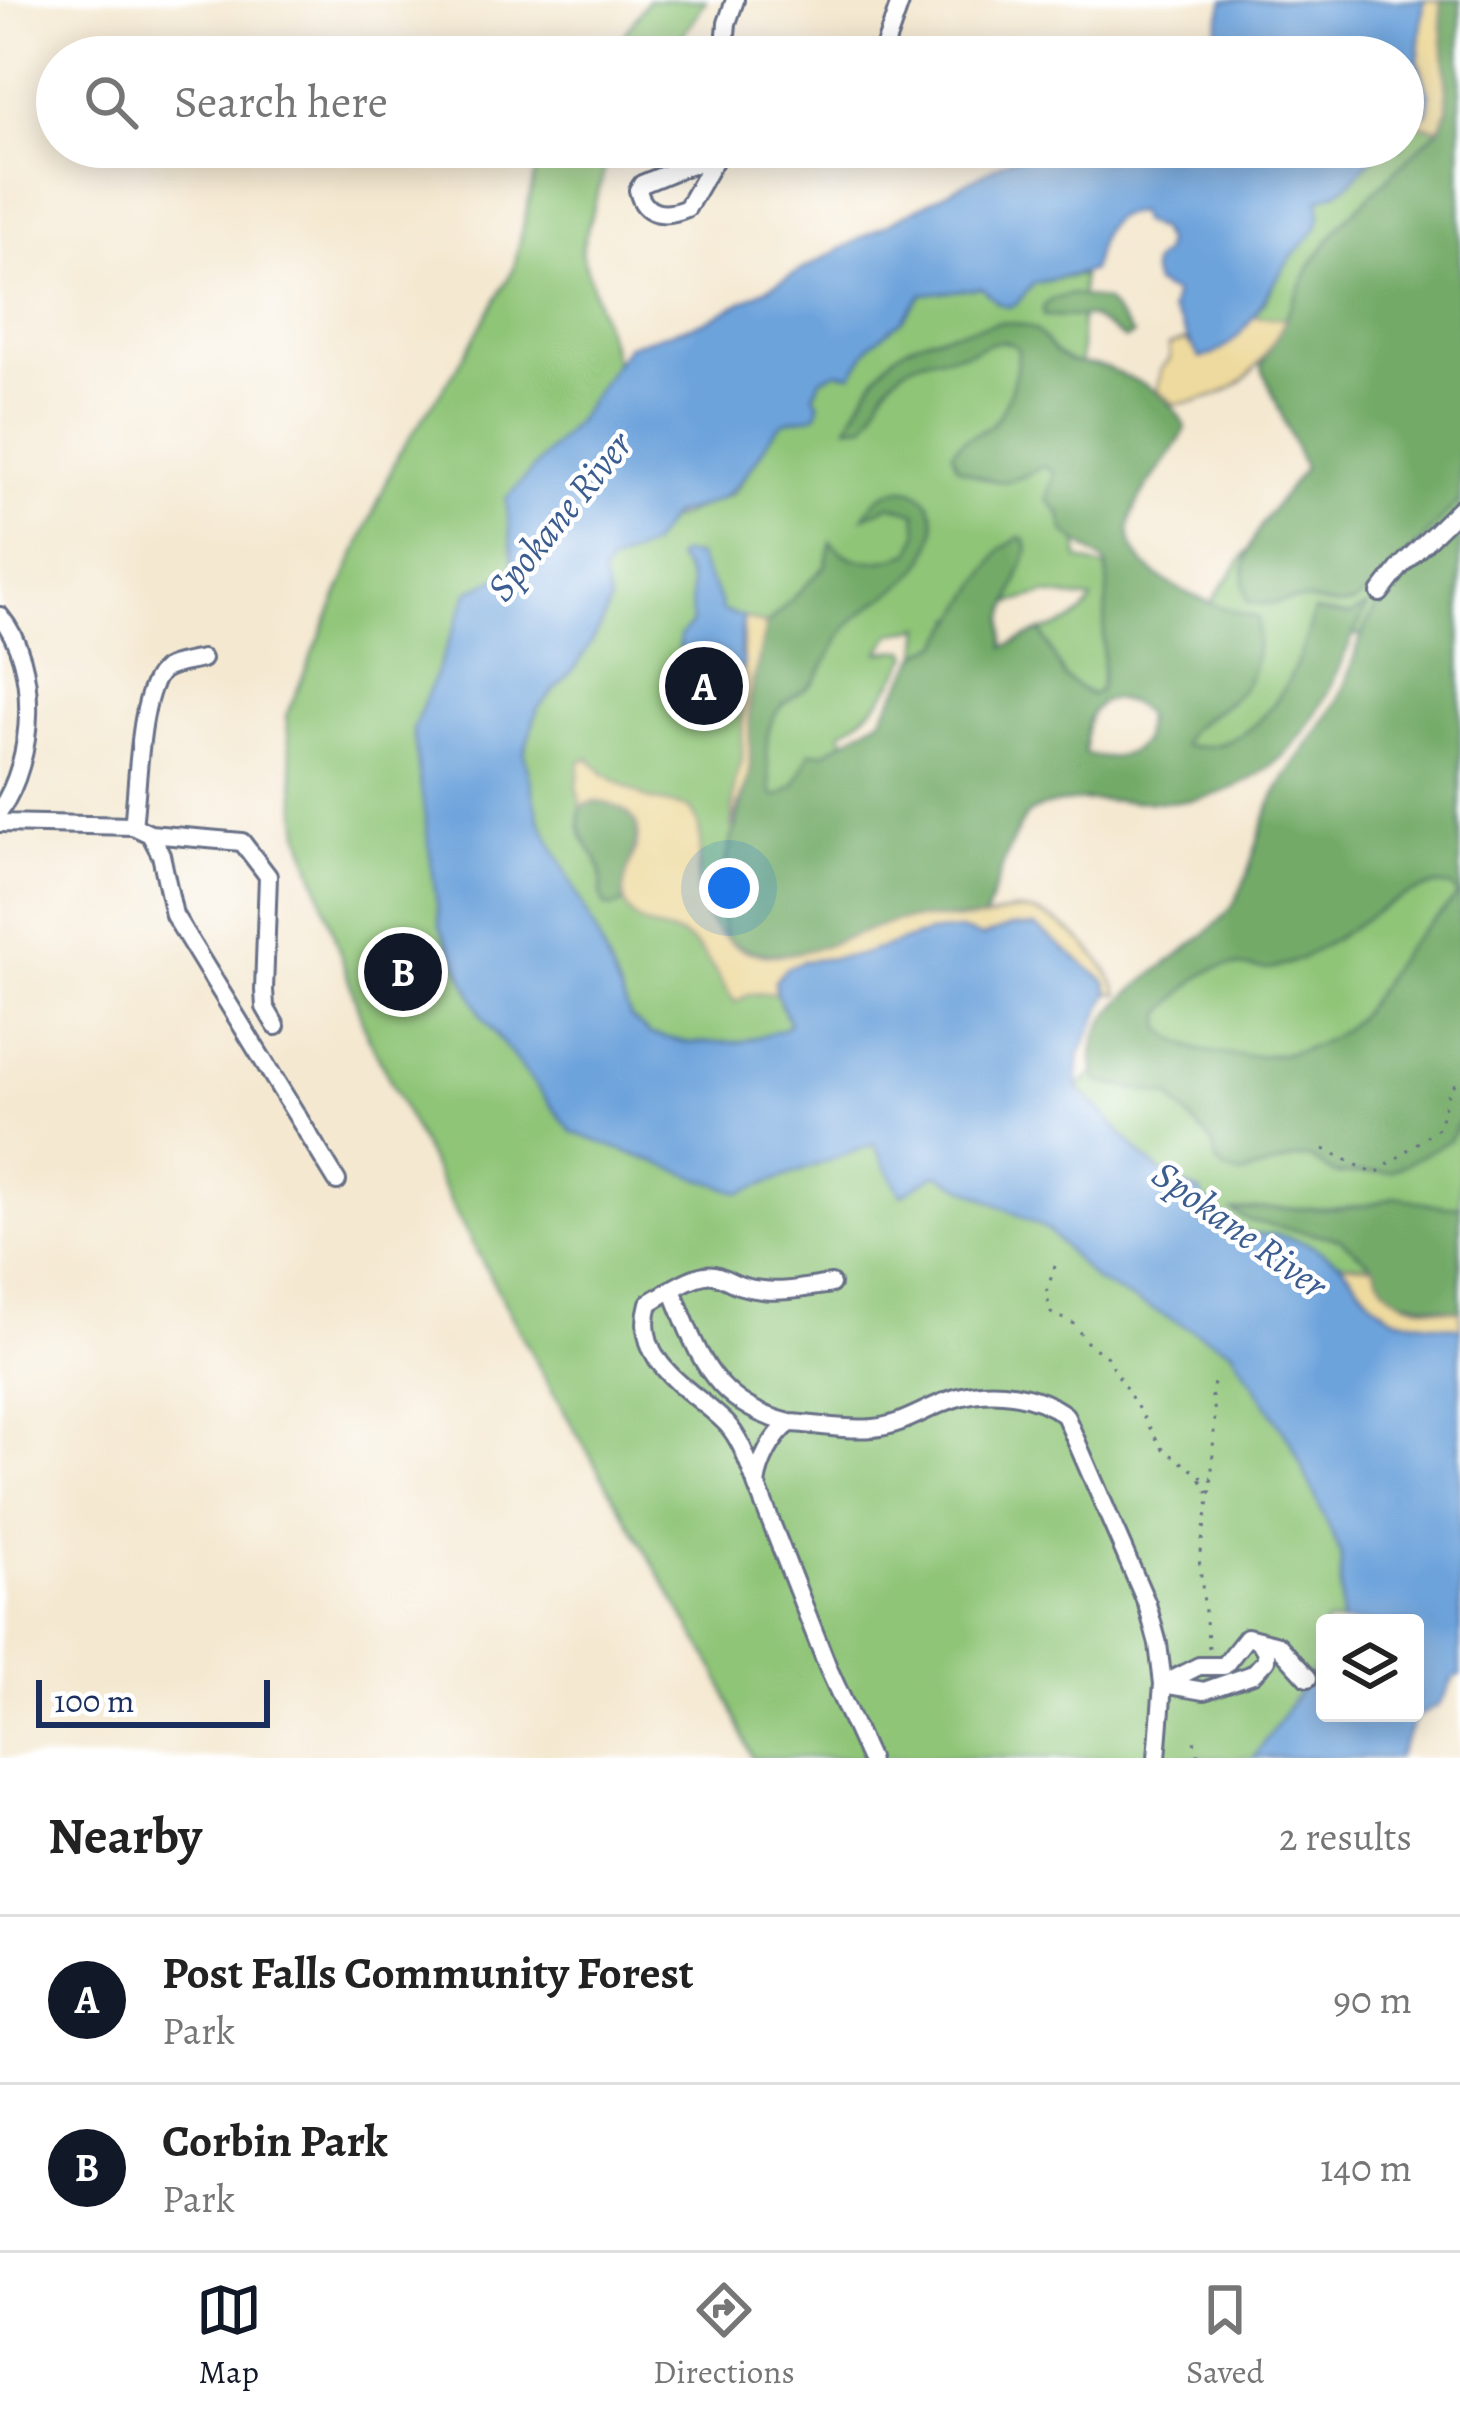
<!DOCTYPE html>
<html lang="en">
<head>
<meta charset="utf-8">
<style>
	:root { --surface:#fff; --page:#f6f6f6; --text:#222; --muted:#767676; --line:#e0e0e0; --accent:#111827 }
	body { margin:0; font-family:Alegreya,serif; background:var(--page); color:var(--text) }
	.controls { position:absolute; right:36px; bottom:36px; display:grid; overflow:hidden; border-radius:12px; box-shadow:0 6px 30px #0003 }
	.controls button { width:108px; height:108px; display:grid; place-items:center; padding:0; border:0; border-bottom:3px solid var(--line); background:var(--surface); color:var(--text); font:60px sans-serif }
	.scale { position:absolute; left:36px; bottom:30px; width:234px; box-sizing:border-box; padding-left:12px; border:6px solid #1b2f5e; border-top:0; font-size:33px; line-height:42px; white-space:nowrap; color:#1b2f5e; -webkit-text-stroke:9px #fff; paint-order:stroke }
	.you { position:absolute; left:729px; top:888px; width:42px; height:42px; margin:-30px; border:9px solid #fff; border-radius:50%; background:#1a73e8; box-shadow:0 0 0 18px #1a73e833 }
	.badge { display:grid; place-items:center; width:78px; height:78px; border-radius:50%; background:var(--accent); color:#fff; font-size:39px; font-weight:700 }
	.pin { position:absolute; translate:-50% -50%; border:6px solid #fff; box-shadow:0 3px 12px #0006 }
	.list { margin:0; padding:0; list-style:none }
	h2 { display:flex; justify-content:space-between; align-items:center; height:156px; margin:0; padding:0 48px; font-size:51px }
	h2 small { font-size:39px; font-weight:400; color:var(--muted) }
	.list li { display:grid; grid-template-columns:78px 1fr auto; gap:36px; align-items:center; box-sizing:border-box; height:168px; padding:0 48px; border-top:3px solid var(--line) }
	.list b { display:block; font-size:45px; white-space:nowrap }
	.list p { margin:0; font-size:39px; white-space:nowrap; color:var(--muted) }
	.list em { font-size:39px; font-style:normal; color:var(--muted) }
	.icon { flex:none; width:66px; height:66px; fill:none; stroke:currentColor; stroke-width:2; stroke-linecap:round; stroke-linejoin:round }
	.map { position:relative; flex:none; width:1460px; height:1758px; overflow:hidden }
	.search { position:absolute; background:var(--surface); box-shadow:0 6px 30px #0003; left:36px; right:36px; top:36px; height:132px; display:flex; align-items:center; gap:30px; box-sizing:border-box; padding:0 42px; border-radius:66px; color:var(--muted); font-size:45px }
	.sheet { height:492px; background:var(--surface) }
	nav { display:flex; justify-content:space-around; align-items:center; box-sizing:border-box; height:168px; border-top:3px solid var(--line); background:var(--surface); font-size:33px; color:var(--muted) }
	nav a { display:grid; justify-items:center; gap:6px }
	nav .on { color:var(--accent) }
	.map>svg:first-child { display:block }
	.green { fill:#8fc577; stroke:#557a6a; stroke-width:3 }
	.forest { fill:#73aa68; stroke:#476c63; stroke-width:3; fill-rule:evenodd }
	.sand { fill:#eeda9e; stroke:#84847e; stroke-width:3 }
	.water { fill:#6da3db; stroke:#44699c; stroke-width:3 }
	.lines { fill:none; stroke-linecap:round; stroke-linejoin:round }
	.minor-casing { stroke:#677086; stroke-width:22 }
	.path { stroke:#677086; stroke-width:3; stroke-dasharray:3 9; stroke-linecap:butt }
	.minor { stroke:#fff; stroke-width:16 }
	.labels { text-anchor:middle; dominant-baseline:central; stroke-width:9; stroke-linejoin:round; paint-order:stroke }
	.water-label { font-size:39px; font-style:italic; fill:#3c5d90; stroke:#fff }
</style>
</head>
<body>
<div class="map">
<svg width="1460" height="1758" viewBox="0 0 1460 1758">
	<rect width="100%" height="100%" fill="#fff"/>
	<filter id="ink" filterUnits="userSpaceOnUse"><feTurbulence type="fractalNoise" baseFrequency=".00833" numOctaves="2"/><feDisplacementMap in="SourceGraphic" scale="24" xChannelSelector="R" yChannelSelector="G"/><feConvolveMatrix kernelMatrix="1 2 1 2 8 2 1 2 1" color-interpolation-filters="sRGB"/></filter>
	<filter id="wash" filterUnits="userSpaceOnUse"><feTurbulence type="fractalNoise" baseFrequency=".004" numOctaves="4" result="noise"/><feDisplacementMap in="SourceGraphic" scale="48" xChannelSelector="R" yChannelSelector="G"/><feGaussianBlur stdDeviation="2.7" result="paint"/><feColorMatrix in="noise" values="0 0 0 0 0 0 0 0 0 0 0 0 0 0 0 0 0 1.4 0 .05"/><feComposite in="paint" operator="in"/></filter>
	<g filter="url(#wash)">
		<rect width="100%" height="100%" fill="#f4e8d0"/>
		<path class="green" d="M648 0H706L669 57H608Z
			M1424 0H1460V1328L1393 1317 1341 1263 1306 1243 1277 1235 1249 1234 1209 1207 1200 1192C1141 1173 1123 1125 1077 1089L1413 766 1436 645 1310 629C1294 685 1251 758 1183 745L1190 730 1230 702 1103 638 1102 682 1098 692 1090 695 1065 678 1041 631C1062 627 1082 619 1092 600L1045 594 954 618 955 622 940 644 919 654 922 627 892 634 879 652 906 650 909 655C888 692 878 709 841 732L928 933 780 1004 790 1022 784 1029 740 1042 689 1043 650 1034 631 1018 594 929 539 818 524 753 538 708 578 664 602 574 610 564 650 546 664 523 734 493 777 428 814 395 821 379 837 372 852 374 871 344 902 320 922 293 983 288 998 303 1016 304 1034 283 1082 275 1078 559 1211 602 1307 469 1245 324 1264 303 1284 266 1318 226V199L1338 192 1385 147H1403V133L1428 112 1429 95 1421 74Z
			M546 147H611L581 251 616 362 577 420 515 571 413 730 740 1193 874 1144 901 1194 936 1174 1048 1230 1095 1280 1232 1350 1292 1444 1341 1554V1623H1325V1653L1254 1758H752L717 1673 547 1382 449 1200 366 1032 300 832 286 716 398 455 457 368 514 268 538 159Z"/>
		<path class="forest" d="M1440 0H1460V500C1440 520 1371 598 1351 604 1336 609 1319 601 1304 600 1284 599 1268 608 1248 602 1230 549 1275 508 1304 468L1261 366 1313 261 1341 224 1439 128 1448 109Z
			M1073 294 1106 301 1133 335 1125 339 1091 317 1044 316 1043 307 1052 299Z
			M1000 322C1055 325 1038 348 1070 361 1081 366 1096 363 1107 368 1143 384 1167 390 1186 428 1172 459 1144 482 1132 516 1112 575 1217 607 1258 618 1258 641 1258 665 1245 685 1230 710 1190 717 1183 745 1260 760 1299 671 1314 611L1349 616 1368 606C1340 657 1327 714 1283 756 1258 779 1219 798 1185 801 1150 805 1046 790 1025 818 1010 838 994 893 984 919 955 920 927 915 898 921 841 934 785 977 726 939L718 907 719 886 750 773 749 701 766 625 825 566 831 542C853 568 881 563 911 553L918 533 916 513 890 505 864 517C889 467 952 488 930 548 916 584 886 593 858 616 838 633 832 656 817 677 810 689 799 692 789 700 757 724 768 760 772 794L777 797 795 785 810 752 824 753 881 718 919 654 940 644 1001 549 1020 537 1026 541 1028 550 1004 620V647L1041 631 1065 678 1090 695 1098 692C1105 676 1102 659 1103 643 1104 615 1110 591 1106 563L1064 532 1060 514 1047 499 1054 473 1044 465C1008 489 995 484 957 467L952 452C962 435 978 436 992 424 1008 409 1018 369 1018 349 998 332 985 349 965 353 936 359 920 353 894 377 879 391 878 411 865 425L848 426C894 333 907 344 1000 322ZM1113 699 1134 704 1145 715 1143 741C1128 759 1106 761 1085 753 1085 730 1086 703 1113 699Z
			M1460 513V1119L1450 1140 1391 1172 1336 1174 1309 1158H1296L1241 1175 1226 1171 1216 1162 1213 1144 1169 1096 1098 1082C1065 1004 1194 961 1232 906 1253 874 1257 829 1275 795 1292 762 1318 735 1336 703 1351 676 1355 644 1370 618 1394 577 1426 546 1460 513ZM1438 885 1452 887 1457 895C1446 912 1431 920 1418 934 1398 954 1385 979 1369 1002 1340 1046 1288 1059 1239 1055 1207 1053 1186 1050 1162 1029V1014C1176 999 1192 981 1210 971 1231 959 1252 972 1274 968 1328 957 1374 898 1438 885Z
			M591 802C671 801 621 862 624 903L613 908 605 906C598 894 603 889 601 875 598 846 573 845 581 807Z
			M1394 1197C1418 1199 1436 1210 1460 1205V1311L1390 1297 1381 1288 1374 1266 1340 1239 1250 1221 1232 1211C1292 1202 1334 1219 1394 1197Z"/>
		<path class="sand" d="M1424 0H1440L1448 109 1438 128 1414 124 1428 112 1429 95 1418 61Z
			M1252 316 1286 319C1257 373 1238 399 1174 404L1157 391 1161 369 1170 359 1169 345 1186 340 1200 357 1225 347Z
			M743 617 766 625 749 701 750 773 731 829 735 782 742 760Z
			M589 758 604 774 648 799 690 808C721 852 667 893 730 942 777 977 851 932 898 921 927 915 954 922 981 919 994 918 1005 910 1017 910 1060 910 1104 957 1119 994L1109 993 1105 981 1037 927 1011 926 982 937 960 930 928 933 856 956 803 961 775 981 776 993 750 994 735 1002C720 983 709 955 690 941 672 927 648 934 631 914 602 879 670 830 617 807 604 801 594 800 581 807L577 787 580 761Z
			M1341 1263 1374 1266C1388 1310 1420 1304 1460 1311V1328L1393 1317 1375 1304Z"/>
		<path class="water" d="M1224 0H1424L1418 61 1429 95 1428 112 1403 133V57H1210Z
			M1061 147H1385C1354 171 1360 185 1319 199 1320 208 1321 218 1317 227 1310 240 1295 251 1287 263 1264 294 1243 352 1200 358 1189 344 1182 320 1171 311L1174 294 1155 284C1150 269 1149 262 1163 254L1165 242 1159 229 1141 222 1137 212C1098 216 1102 238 1091 271L1034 283 1016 304 1008 307 998 303 982 288 922 294 902 320 871 344 852 374 837 372 821 379 814 395 819 404 817 414C804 421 792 416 781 425 771 433 765 446 758 457 730 498 721 502 673 514L650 546 610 564 602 574 610 603 598 631 578 664 538 708 524 753 539 818 594 929 631 1018 650 1034 689 1043 741 1042 784 1029 790 1023 776 993 775 981 786 968 803 961 856 956 928 933 960 930 982 937 1011 926 1037 927 1105 981 1109 993 1080 1054 1077 1089C1123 1125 1141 1173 1200 1192L1209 1207 1248 1234 1277 1235 1306 1243 1341 1263 1375 1304 1393 1317 1460 1328V1676L1454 1678 1439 1705 1416 1718 1397 1758H1254L1325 1653V1713H1415V1623H1341V1554L1292 1444 1232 1350 1095 1280 1048 1230 937 1174 901 1195 874 1144 740 1193 572 1132 482 1017 440 926 413 730 469 591 514 571 506 499 577 420 627 346 706 321 1010 159Z
			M680 554 698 556C704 579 718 586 722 611L743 617 740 653 744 663 736 683H718L699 660 680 654V636L692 623C690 600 696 576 676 559Z"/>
	</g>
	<g filter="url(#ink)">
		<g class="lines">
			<g class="minor-casing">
				<path id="minor" d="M724 57 727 23 735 0
					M881 57 901 0
					M830 148 831 147
					M714 161 689 165 642 184 638 190C644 217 666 217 687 208L722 147
					M1380 593 1401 566 1460 508
					M0 616C40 664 35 760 0 810
					M0 823 133 826 150 834 242 842 268 876 264 990 265 1007 276 1026
					M133 826C138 794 138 686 165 669 175 663 190 662 202 659
					M150 834 161 855 174 915 337 1181
					M672 1289C725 1258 715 1286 762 1290 784 1293 809 1287 831 1284
					M756 1483C748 1462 741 1439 726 1423 691 1388 632 1363 649 1303L672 1289C698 1356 714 1405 790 1423
					M1163 1684 1199 1666H1224L1247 1637 1278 1645 1308 1678
					M1163 1684 1204 1691 1253 1674 1266 1660V1652L1260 1642
					M869 1758 829 1670 756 1484C759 1463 772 1436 790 1423 817 1424 845 1431 873 1428 906 1425 929 1405 959 1397 994 1387 1037 1394 1065 1415L1147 1604 1158 1644 1163 1684 1157 1758"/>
			</g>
			<path class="path" d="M1324 1149 1375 1174 1439 1127 1448 1094 1460 1076
				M1055 1266 1046 1293 1051 1313 1075 1324 1084 1340 1107 1357 1162 1448 1203 1478
				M1208 1493 1201 1480 1211 1477
				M1209 1648 1199 1558 1211 1489 1215 1412 1211 1393 1216 1377
				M1194 1741 1199 1758"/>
			<use href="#minor" class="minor"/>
		</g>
	</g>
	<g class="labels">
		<g class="water-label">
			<text transform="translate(559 516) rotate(-51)">Spokane River</text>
			<text transform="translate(1240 1229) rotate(36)">Spokane River</text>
		</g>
	</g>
</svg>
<div class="controls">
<button><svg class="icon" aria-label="layers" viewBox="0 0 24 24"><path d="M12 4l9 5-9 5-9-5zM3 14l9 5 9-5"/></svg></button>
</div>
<div class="scale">100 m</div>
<div class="you"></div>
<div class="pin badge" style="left:704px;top:686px">A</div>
<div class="pin badge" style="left:403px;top:972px">B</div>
<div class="search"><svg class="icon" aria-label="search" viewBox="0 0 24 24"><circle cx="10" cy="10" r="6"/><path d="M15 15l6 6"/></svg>Search here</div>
</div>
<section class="sheet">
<h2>Nearby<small>2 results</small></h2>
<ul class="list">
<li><span class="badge">A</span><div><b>Post Falls Community Forest</b><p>Park</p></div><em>90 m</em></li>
<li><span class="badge">B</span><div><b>Corbin Park</b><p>Park</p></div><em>140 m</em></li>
</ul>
</section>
<nav>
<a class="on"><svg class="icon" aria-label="map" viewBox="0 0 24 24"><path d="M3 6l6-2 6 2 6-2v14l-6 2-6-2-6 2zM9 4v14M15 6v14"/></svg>Map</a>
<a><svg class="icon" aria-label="directions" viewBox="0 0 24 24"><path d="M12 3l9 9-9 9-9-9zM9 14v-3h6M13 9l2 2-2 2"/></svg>Directions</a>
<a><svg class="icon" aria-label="saved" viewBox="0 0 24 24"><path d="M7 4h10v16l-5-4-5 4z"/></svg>Saved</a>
</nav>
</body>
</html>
